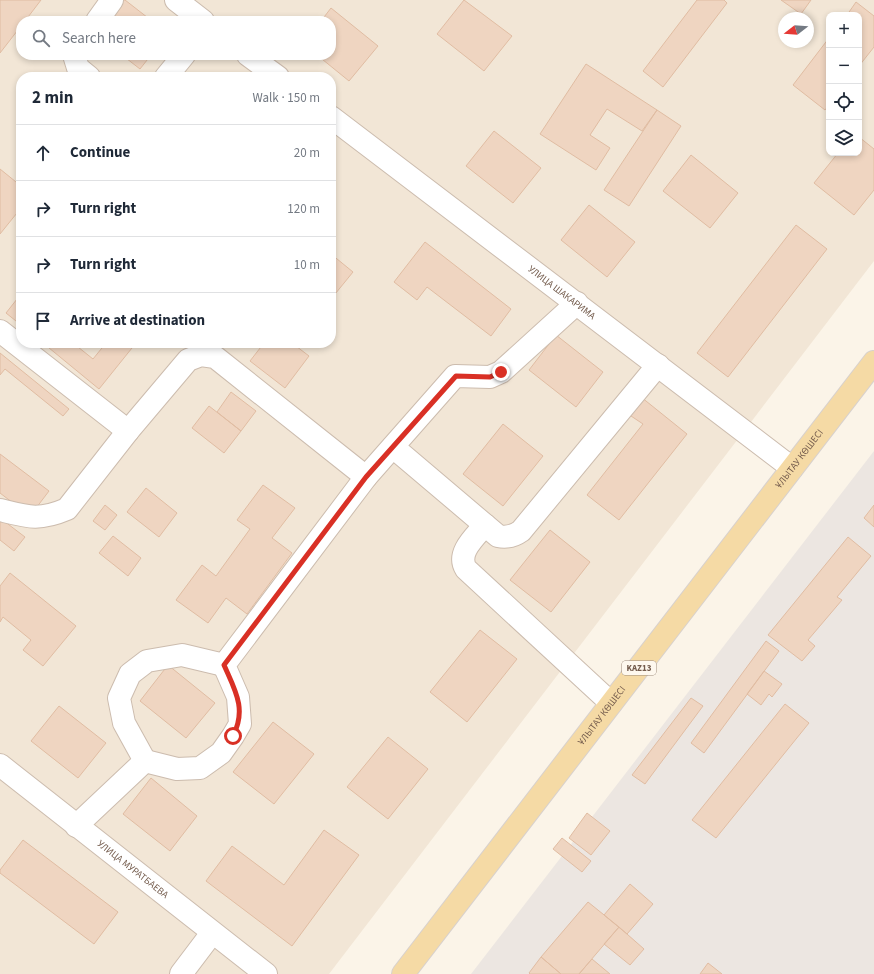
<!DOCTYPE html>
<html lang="en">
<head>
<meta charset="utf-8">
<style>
	:root { --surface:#fff; --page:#f2f2f3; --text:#1f2937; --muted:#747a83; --line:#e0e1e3 }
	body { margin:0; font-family:"Source Sans 3",sans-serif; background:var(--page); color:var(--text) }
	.controls { position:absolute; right:12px; top:12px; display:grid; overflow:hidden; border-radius:8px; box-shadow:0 2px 6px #0003 }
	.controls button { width:36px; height:36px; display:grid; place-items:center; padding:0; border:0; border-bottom:1px solid var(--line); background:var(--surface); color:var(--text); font:20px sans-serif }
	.compass { position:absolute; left:778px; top:12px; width:36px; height:36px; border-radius:50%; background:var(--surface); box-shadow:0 2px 6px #0003; rotate:253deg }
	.stop { position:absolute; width:12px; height:12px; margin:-9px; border:3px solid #d93025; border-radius:50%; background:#fff }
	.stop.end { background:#d93025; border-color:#fff; box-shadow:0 1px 4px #0008 }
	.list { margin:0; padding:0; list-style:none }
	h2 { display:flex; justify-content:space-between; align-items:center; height:52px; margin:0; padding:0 16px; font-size:17px }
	h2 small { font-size:13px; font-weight:400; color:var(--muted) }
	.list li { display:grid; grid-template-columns:26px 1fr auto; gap:12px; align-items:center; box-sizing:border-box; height:56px; padding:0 16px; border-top:1px solid var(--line) }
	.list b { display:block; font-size:15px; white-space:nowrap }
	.list em { font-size:13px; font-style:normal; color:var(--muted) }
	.icon { flex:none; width:22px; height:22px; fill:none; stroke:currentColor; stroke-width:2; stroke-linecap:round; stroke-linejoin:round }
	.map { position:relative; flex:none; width:874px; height:974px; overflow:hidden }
	.search { position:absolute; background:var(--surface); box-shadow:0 2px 6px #0003; left:16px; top:16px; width:320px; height:44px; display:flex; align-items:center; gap:10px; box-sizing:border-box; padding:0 14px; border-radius:16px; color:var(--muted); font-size:15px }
	.panel { position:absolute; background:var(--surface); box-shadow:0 2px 6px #0003; left:16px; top:72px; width:320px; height:276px; border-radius:16px }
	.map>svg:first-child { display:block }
	.residential { fill:#f2e6d6; fill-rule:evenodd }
	.industrial { fill:#ece6e1 }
	.building { fill:#efd5c1; stroke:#e0bca2 }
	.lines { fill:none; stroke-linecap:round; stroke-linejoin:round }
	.minor-casing { stroke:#ccbcae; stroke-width:24 }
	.major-casing { stroke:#d8d1cd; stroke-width:24 }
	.minor { stroke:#fff; stroke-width:22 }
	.major { stroke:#f5daa5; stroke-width:22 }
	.route { stroke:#d93025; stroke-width:5 }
	.labels { text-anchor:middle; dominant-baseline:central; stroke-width:3; stroke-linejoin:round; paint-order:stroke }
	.shield { fill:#fef8ee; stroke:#9d8b7d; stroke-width:1 }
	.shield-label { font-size:9px; font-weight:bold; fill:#745c4d }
	.street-label { font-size:10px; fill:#745c4d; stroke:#fef8ee }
</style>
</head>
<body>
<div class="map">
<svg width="874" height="974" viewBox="0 0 874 974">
	<rect width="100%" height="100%" fill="#fbf4e8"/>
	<path class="residential" d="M0 0H874V261L329 974H0ZM829 15H859V153H829ZM784 18H808V42H784ZM21 21H331V55H21ZM21 77H331V343H21Z"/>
	<path class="industrial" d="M874 451V974H471Z"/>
	<path class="building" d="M0 0H41L25 21H21V26L0 53Z
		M118 0H125L152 21H102Z
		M464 0 512 36 484 71 437 34Z
		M697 0H724L727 3 663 87 643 71Z
		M781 0H811L801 14Z
		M856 2 874 16V47L859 66V15H847Z
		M331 8 378 46 349 81 317 55H331V21H321Z
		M829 38V105L825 110 793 85Z
		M122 55H151L140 69Z
		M586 64 657 110 642 131 607 109 590 135 610 148 596 170 540 134Z
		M657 110 681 126 629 206 604 190Z
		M494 131 541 168 513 203 466 166Z
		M859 137 874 149V190L854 215 814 183 838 153H859Z
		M691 155 738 193 710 228 663 191Z
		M0 169 21 186V208L0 234Z
		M589 205 635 242 607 277 561 240Z
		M796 225 827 249 728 377 697 353Z
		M425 242 511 309 491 336 427 287 417 300 394 282Z
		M331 254 353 272 331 299Z
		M21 294V325L6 313Z
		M556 335 603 372 576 407 529 370Z
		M43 343H73L93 359 106 343H136L99 389Z
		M264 343H292L309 356 285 388 250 361Z
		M0 353 69 409 63 416 5 369 0 375Z
		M231 392 256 411 241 431 217 412Z
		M641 397 687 434 619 520 587 495 643 424 628 414Z
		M209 406 241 431 224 453 192 428Z
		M503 424 543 456 503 506 463 474Z
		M0 454 49 491 30 516 0 493Z
		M263 485 295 508 272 538 292 553 247 614 226 598 208 623 176 600 202 565 216 576 250 529 237 520Z
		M146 488 177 513 159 537 127 512Z
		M105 505 117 515 105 530 93 521Z
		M874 505V527L864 518Z
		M0 518 25 537 14 551 0 540Z
		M550 530 590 562 551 612 510 580Z
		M113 536 141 558 128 576 99 553Z
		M848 537 871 556 837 597 842 600 808 640 815 646 802 661 768 635Z
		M10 573 76 626 43 666 23 650 31 640 3 617 0 622V586Z
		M480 630 517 659 467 722 430 692Z
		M766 641 779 651 704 753 691 743Z
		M168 665 215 703 186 738 140 701Z
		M764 671 782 684 772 697 769 694 761 705 747 694Z
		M691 698 703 706 645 784 632 775Z
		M785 704 809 723 716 838 692 820Z
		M59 706 106 743 78 778 31 741Z
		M273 722 314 754 274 804 233 772Z
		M388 737 428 769 388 819 347 787Z
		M151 778 197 816 170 851 123 814Z
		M587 813 610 831 591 855 569 838Z
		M324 830 359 855 292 946 206 881 232 846 284 885Z
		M562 838 591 861 582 872 553 849Z
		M23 840 118 912 94 944 0 873V870Z
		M630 884 653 904 627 934 604 915Z
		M588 902 619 927 579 974H561L541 957Z
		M619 927 644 949 630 965 604 944Z
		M541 957 561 974H530L529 973Z
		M592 959 610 974H579Z
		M708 963 722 974H700Z"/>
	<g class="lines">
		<g class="minor-casing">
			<g id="minor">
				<path d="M176 0 203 21"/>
				<path d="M97 21 112 0"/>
				<path d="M74 55 78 68 89 77"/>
				<path d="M248 55 278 77"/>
				<path d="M166 77 184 55"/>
				<path id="s1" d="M331 117 792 468"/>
				<path d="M0 331 128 431"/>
				<path d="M393 447 498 536C507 538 514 536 521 531L658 365"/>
				<path d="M0 510C28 517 39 521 67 509L128 431 188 360 201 355 215 357 366 477"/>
				<path d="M485 525C475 537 456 553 466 569L611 703"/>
				<path d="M145 761 124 723 119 698 130 674 147 661 182 655 224 665"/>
				<path id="s2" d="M0 765 266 974"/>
				<path d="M76 826 145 761 177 769 200 768 221 753 233 736 240 724 238 697 224 665 366 477 455 376 490 377 501 372 577 303"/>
				<path d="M181 974 212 933"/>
			</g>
		</g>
		<g class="major-casing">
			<g id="major">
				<path id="s3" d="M403 974 874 362"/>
			</g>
		</g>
		<use href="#minor" class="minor"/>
		<use href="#major" class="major"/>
	</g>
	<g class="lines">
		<path class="route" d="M233 736C247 709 235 690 224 665L366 477 456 376 490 377 501 372"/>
	</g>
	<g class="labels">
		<rect class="shield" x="622" y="661" width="34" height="14" rx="3"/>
		<g class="shield-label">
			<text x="639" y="668">KAZ13</text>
		</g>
		<g class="street-label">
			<text stroke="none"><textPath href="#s1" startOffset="290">УЛИЦА ШАКАРИМА</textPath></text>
			<text stroke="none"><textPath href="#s3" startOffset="650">ҰЛЫТАУ КӨШЕСІ</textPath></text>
			<text stroke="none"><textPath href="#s3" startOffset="326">ҰЛЫТАУ КӨШЕСІ</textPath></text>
			<text stroke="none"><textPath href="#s2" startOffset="169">УЛИЦА МУРАТБАЕВА</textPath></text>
		</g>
	</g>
</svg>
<div class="controls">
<button>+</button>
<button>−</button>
<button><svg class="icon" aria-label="locate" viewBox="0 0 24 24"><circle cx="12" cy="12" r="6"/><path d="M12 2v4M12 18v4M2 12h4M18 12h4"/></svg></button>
<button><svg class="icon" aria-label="layers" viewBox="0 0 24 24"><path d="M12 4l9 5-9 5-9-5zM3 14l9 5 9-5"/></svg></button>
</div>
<svg class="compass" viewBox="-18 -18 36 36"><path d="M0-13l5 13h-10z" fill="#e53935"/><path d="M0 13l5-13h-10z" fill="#747a83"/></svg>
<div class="stop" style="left:233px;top:736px"></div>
<div class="stop end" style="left:501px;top:372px"></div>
<div class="search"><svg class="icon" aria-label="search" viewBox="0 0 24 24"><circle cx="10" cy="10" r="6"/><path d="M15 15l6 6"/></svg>Search here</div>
<section class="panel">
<h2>2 min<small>Walk · 150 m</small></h2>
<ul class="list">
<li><svg class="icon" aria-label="ahead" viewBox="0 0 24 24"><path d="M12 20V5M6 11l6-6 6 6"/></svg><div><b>Continue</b></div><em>20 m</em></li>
<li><svg class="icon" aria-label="right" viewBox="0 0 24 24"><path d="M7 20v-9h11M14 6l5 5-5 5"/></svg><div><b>Turn right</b></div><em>120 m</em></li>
<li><svg class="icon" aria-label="right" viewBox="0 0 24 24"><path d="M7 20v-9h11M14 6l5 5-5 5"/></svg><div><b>Turn right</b></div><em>10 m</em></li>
<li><svg class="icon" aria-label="arrive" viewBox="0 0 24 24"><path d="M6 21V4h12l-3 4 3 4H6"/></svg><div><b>Arrive at destination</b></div></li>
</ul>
</section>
</div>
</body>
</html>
